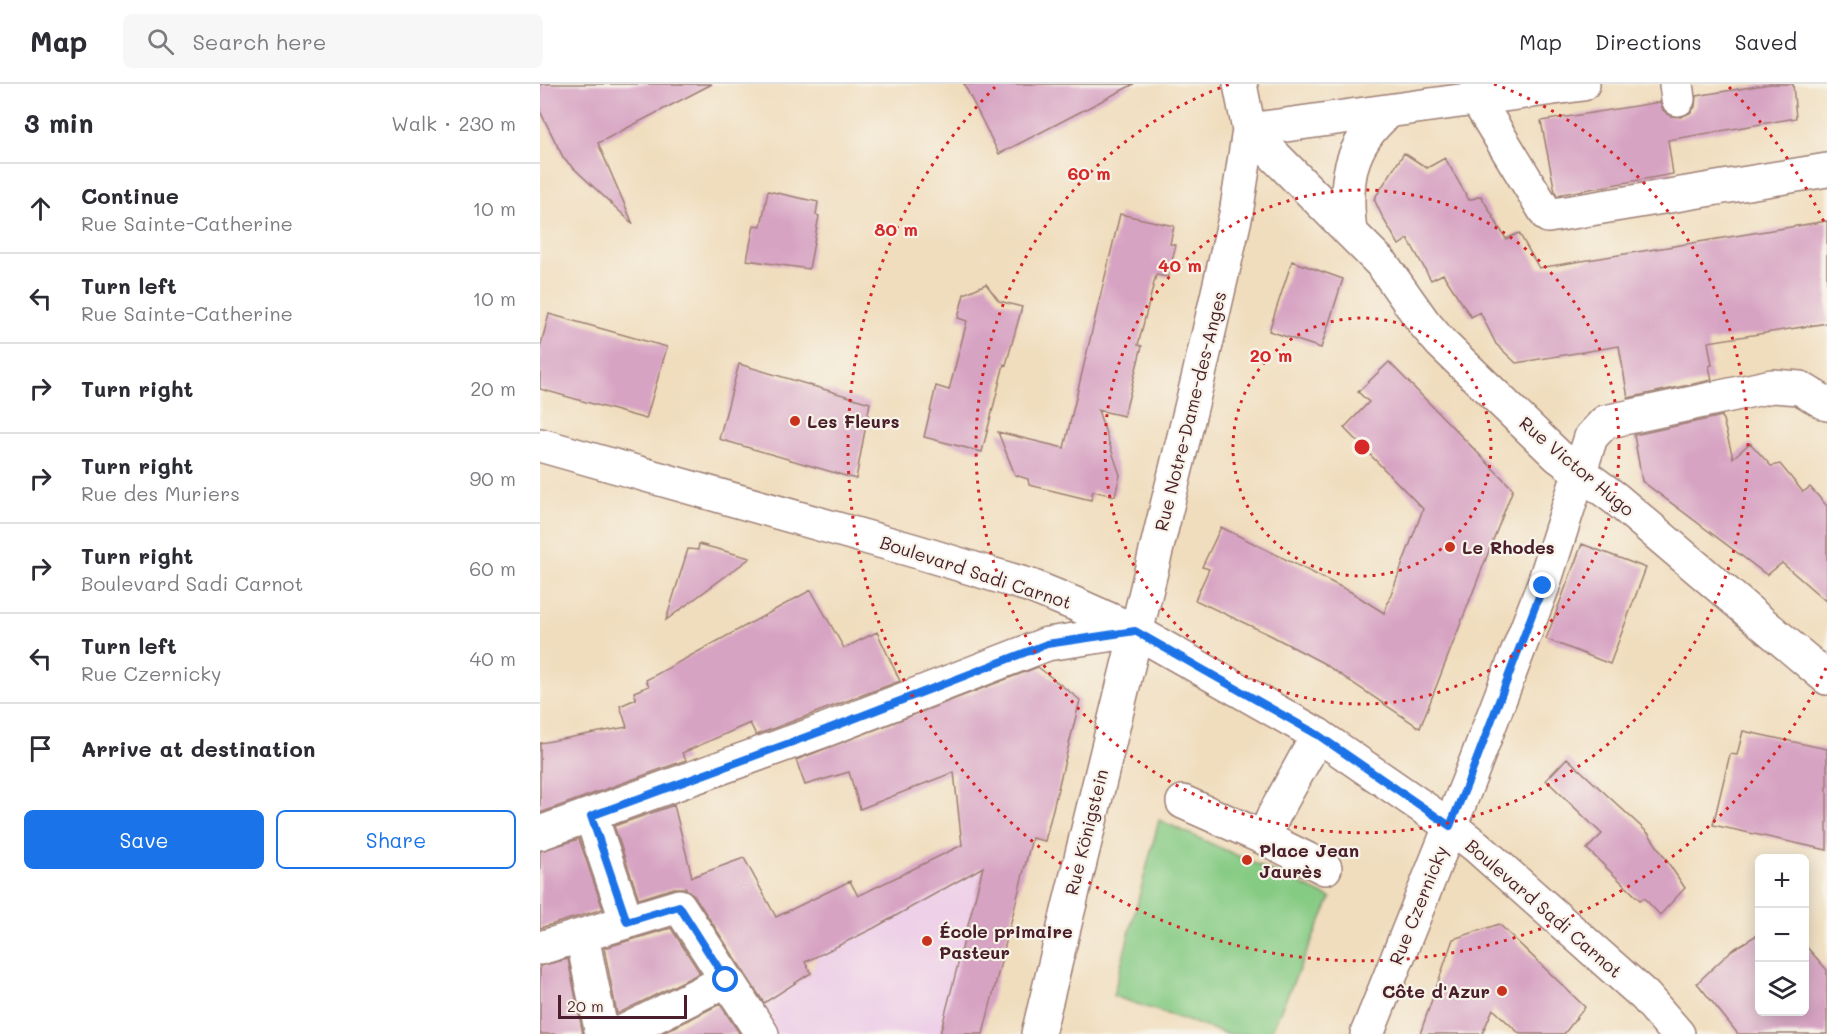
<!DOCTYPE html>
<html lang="en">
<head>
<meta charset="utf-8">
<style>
	:root { --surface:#fff; --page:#f7f7f7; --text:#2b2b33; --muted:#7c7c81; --line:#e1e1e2; --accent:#1a73e8 }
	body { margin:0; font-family:Mali,sans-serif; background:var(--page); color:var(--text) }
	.controls { position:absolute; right:18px; bottom:18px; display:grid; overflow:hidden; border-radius:9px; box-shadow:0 3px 15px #0003 }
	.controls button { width:54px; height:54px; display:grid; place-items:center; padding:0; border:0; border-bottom:2px solid var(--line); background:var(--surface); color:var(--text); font:30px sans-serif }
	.scale { position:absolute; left:18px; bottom:15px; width:129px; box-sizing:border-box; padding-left:6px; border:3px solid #4a1f2b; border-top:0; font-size:16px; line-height:21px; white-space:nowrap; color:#4a1f2b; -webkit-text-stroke:4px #f7f3e8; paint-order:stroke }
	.stop { position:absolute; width:18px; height:18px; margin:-14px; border:4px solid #1a73e8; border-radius:50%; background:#fff }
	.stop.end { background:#1a73e8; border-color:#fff; box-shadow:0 2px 6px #0008 }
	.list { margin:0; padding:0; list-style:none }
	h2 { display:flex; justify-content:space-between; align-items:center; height:78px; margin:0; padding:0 24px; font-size:26px }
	h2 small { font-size:20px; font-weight:400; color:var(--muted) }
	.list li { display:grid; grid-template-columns:39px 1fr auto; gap:18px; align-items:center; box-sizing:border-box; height:90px; padding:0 24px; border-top:2px solid var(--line) }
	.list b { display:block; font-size:22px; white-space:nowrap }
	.list p { margin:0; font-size:20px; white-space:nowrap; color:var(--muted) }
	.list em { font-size:20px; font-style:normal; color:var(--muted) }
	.actions { display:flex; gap:12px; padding:18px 24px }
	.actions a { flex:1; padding:14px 0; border:2px solid var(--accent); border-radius:9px; text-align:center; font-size:21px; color:var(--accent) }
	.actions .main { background:var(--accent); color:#fff }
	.icon { flex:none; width:33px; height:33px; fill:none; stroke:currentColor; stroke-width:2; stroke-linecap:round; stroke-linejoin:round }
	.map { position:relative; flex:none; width:1287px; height:950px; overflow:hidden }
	header { display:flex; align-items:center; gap:36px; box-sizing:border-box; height:84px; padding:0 30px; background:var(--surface); border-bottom:2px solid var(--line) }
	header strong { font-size:28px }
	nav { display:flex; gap:33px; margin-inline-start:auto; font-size:21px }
	.search { width:420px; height:54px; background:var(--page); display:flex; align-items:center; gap:15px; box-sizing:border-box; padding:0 21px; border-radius:9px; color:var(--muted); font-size:22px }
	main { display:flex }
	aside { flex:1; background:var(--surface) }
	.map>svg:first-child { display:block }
	.built { fill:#eed0e8 }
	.green { fill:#86cb84; stroke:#687558; stroke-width:1.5 }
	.building { fill:#d7a3c3 }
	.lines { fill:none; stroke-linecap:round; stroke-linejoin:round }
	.minor-casing { stroke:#9d7e74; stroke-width:36 }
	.major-casing { stroke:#9d7e74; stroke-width:36 }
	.minor { stroke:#fff; stroke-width:33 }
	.major { stroke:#fff; stroke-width:33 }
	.route { stroke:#1a73e8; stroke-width:8 }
	.ring { fill:none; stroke:#d62828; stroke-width:3; stroke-dasharray:3 6 }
	.poi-dot { fill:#c8321e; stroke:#f7f3e8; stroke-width:2 }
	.labels { text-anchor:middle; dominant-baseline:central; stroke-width:4.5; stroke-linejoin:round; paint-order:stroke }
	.street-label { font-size:18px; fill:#4a1f2b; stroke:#f7f3e8 }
	.poi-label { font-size:18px; font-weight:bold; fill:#4a1f2b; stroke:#f7f3e8; text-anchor:start }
	.centre { fill:#d62828; stroke:#f7f3e8; stroke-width:3 }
	.ring-label { font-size:18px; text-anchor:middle; font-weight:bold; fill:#d62828; stroke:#f7f3e8; stroke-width:4.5; stroke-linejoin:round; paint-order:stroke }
</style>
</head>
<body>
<header>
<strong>Map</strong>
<div class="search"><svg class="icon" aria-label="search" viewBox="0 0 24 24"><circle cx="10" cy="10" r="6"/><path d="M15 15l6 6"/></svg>Search here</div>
<nav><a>Map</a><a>Directions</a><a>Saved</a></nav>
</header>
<main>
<aside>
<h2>3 min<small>Walk · 230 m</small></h2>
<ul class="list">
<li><svg class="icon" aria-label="ahead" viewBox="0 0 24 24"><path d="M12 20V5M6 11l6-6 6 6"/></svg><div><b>Continue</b><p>Rue Sainte-Catherine</p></div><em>10 m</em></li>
<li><svg class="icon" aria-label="left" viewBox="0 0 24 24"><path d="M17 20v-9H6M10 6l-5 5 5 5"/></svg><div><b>Turn left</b><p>Rue Sainte-Catherine</p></div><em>10 m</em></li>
<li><svg class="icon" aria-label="right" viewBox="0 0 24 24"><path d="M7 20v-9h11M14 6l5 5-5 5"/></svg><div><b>Turn right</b></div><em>20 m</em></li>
<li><svg class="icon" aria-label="right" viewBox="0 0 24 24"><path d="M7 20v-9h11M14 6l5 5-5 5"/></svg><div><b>Turn right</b><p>Rue des Muriers</p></div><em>90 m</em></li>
<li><svg class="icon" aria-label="right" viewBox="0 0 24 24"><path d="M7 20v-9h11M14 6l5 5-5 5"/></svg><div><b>Turn right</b><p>Boulevard Sadi Carnot</p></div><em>60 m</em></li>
<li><svg class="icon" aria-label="left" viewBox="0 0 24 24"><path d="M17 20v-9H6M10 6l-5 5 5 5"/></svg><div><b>Turn left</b><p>Rue Czernicky</p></div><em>40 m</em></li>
<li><svg class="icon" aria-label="arrive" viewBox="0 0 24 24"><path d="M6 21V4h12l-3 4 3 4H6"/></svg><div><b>Arrive at destination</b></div></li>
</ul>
<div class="actions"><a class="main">Save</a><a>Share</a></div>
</aside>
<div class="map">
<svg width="1287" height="950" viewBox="0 0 1287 950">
	<rect width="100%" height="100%" fill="#f7f3e8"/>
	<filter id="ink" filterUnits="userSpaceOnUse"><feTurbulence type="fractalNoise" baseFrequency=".0167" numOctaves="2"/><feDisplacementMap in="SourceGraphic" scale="12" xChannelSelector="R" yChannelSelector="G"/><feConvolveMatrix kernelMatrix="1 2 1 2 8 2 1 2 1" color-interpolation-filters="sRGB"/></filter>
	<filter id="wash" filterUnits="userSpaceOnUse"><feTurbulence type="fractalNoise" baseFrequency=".008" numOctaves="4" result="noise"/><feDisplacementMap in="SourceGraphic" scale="24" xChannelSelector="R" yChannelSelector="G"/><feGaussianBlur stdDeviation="1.35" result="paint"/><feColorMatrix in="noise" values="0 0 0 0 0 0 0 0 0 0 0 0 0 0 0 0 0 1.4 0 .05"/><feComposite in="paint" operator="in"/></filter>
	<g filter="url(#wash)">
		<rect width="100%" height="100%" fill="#f0ddbd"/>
		<path class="built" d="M443 784 484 785 443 950H235L218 924 271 889 277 872 334 844Z"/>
		<path class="green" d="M619 736 791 814 730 950H687L573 912Z"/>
		<g id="blocks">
			<path class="building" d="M0 0H172L58 59 93 140 24 75 0 27Z
				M424 0H594L459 70Z
				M1230 0H1253L1256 34 1128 56 1133 90 1017 111 1015 108 1001 37 1120 18 1123 26 1130 32 1141 33 1150 29 1155 23 1156 12Z
				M864 69 887 84 905 74 929 116 941 112 966 155 979 149 999 184 1287 137V239L1168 258 1172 281 1169 282 1172 296 1088 314 1079 262 976 279 956 260 940 228 931 233 903 190 891 196 868 155 859 161 844 136 834 115Z
				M228 107 278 118 276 131 279 132 269 185 207 176 214 141 221 142Z
				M580 130 634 142 630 160 636 161 628 193 616 191 598 261 602 262 584 332 558 326 580 391 575 412 553 407 551 416 489 401 488 395 475 391 458 348 524 364Z
				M752 177 803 195 781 264 729 247Z
				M446 200 459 217 482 223 466 281 464 280 442 368 384 353 396 302 409 306 427 237 418 234 424 210Z
				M9 230 127 263 106 335 0 305V264Z
				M849 278 973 405 880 644 783 579 730 551 655 516 669 485 662 483 681 443 811 508 844 529 883 425 804 344 829 318 818 308Z
				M199 280 330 319 316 395 179 355Z
				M1182 332 1193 374 1210 359 1231 382 1240 380 1263 408 1270 403 1287 422V518L1242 479 1227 491 1102 397 1094 351Z
				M159 460 210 474 126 536 148 465 158 466Z
				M1042 460 1106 484 1070 580 1006 555Z
				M271 506 304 564 337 548 360 597 216 651 210 639 142 669 146 676 0 729V659L87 643 80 622 96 615 94 608 109 602 106 596Z
				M498 583 540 616 505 757 492 754 443 950H400L443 783 334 844 265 878 271 889 224 919 154 811 145 804H134L99 815 74 742 134 721 152 793 204 774 236 833 310 797 318 812 422 761 414 688 320 725 309 688 265 701 256 676Z
				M1203 647 1287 665V766L1173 741 1190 670 1197 671Z
				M1027 674 1109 750 1145 804 1120 831 1104 814 1100 816 1047 765 1062 750 1006 696Z
				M39 755 63 825 0 844V767Z
				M959 840 1045 923 1024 950H980L953 925 942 950H880L913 855Z
				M131 844 160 889 77 930 64 864Z
				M1220 849V927H1264V860L1287 886V950H1198L1157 899 1192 866Z
				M28 875 43 950H0V882Z
				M180 920 200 950H121Z"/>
		</g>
	</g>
	<g filter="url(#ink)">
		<use href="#blocks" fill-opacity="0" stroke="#9d7e74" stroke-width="1.5"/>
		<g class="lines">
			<g class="minor-casing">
				<path id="minor" d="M1136 0 1138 15
					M936 14 1008 132 1287 86
					M709 46 843 181 884 239 901 259 1018 372 1076 415 1287 594
					M709 46 1043 0
					M810 148C804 98 808 62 848 28
					M778 651 734 731 724 754 785 784
					M643 718 724 754
					M51 732 87 838
					M0 749 285 646 507 560 595 547
					M42 852 62 950
					M0 864 139 822 222 950
					M79 950 187 896
					M498 950 659 291 696 130 709 46 700 0
					M827 950 928 698 1003 502 1051 353 1065 338 1232 302 1260 304 1287 320"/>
			</g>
			<g class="major-casing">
				<path id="major" d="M0 361 375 467 491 502 535 520 595 547 778 651 910 742 936 762 1105 912 1138 950"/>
			</g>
			<use href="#minor" class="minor"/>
			<use href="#major" class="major"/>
		</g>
	</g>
	<g class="lines" filter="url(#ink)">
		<path class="route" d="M186 896 139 822 87 838 51 732 285 646 507 560 595 547 778 651 910 742 928 698 1003 502"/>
	</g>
	<g class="ring">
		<circle cx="822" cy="363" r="129"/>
		<circle cx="822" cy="363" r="257"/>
		<path d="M954 0A386 386 0 1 1 690 0"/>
		<path d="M1286 584A514 514 0 1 1 455 3M1189 3A514 514 0 0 1 1286 142"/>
	</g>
	<g class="poi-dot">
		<circle cx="255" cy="337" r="6"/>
		<circle cx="910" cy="463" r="6"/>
		<circle cx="707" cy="776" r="6"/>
		<circle cx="387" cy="857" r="6"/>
		<circle cx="962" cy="907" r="6"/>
	</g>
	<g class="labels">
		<g class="street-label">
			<text transform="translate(650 327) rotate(-76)">Rue Notre-Dame-des-Anges</text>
			<text transform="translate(1037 382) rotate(40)">Rue Victor Hugo</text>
			<text transform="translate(436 488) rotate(18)">Boulevard Sadi Carnot</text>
			<text transform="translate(546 748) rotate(-76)">Rue Königstein</text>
			<text transform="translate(878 821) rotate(-68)">Rue Czernicky</text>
			<text transform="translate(1004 824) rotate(41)">Boulevard Sadi Carnot</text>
		</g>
		<g class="poi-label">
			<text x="267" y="337">Les Fleurs</text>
			<text x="922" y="463">Le Rhodes</text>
			<text x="719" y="766">Place Jean<tspan x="719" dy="21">Jaurès</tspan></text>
			<text x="399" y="847">École primaire<tspan x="399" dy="21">Pasteur</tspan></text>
			<text x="950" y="907" text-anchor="end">Côte d'Azur</text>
		</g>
	</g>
	<circle cx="822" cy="363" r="9" class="centre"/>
	<g class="ring-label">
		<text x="549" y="96">60 m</text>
		<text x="356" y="152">80 m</text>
		<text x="640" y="188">40 m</text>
		<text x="731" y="278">20 m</text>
	</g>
</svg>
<div class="controls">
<button>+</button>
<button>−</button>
<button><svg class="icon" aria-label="layers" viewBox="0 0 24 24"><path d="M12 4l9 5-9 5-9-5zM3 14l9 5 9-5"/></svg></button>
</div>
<div class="scale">20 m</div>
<div class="stop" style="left:186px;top:896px"></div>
<div class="stop end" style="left:1003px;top:502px"></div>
</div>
</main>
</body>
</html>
